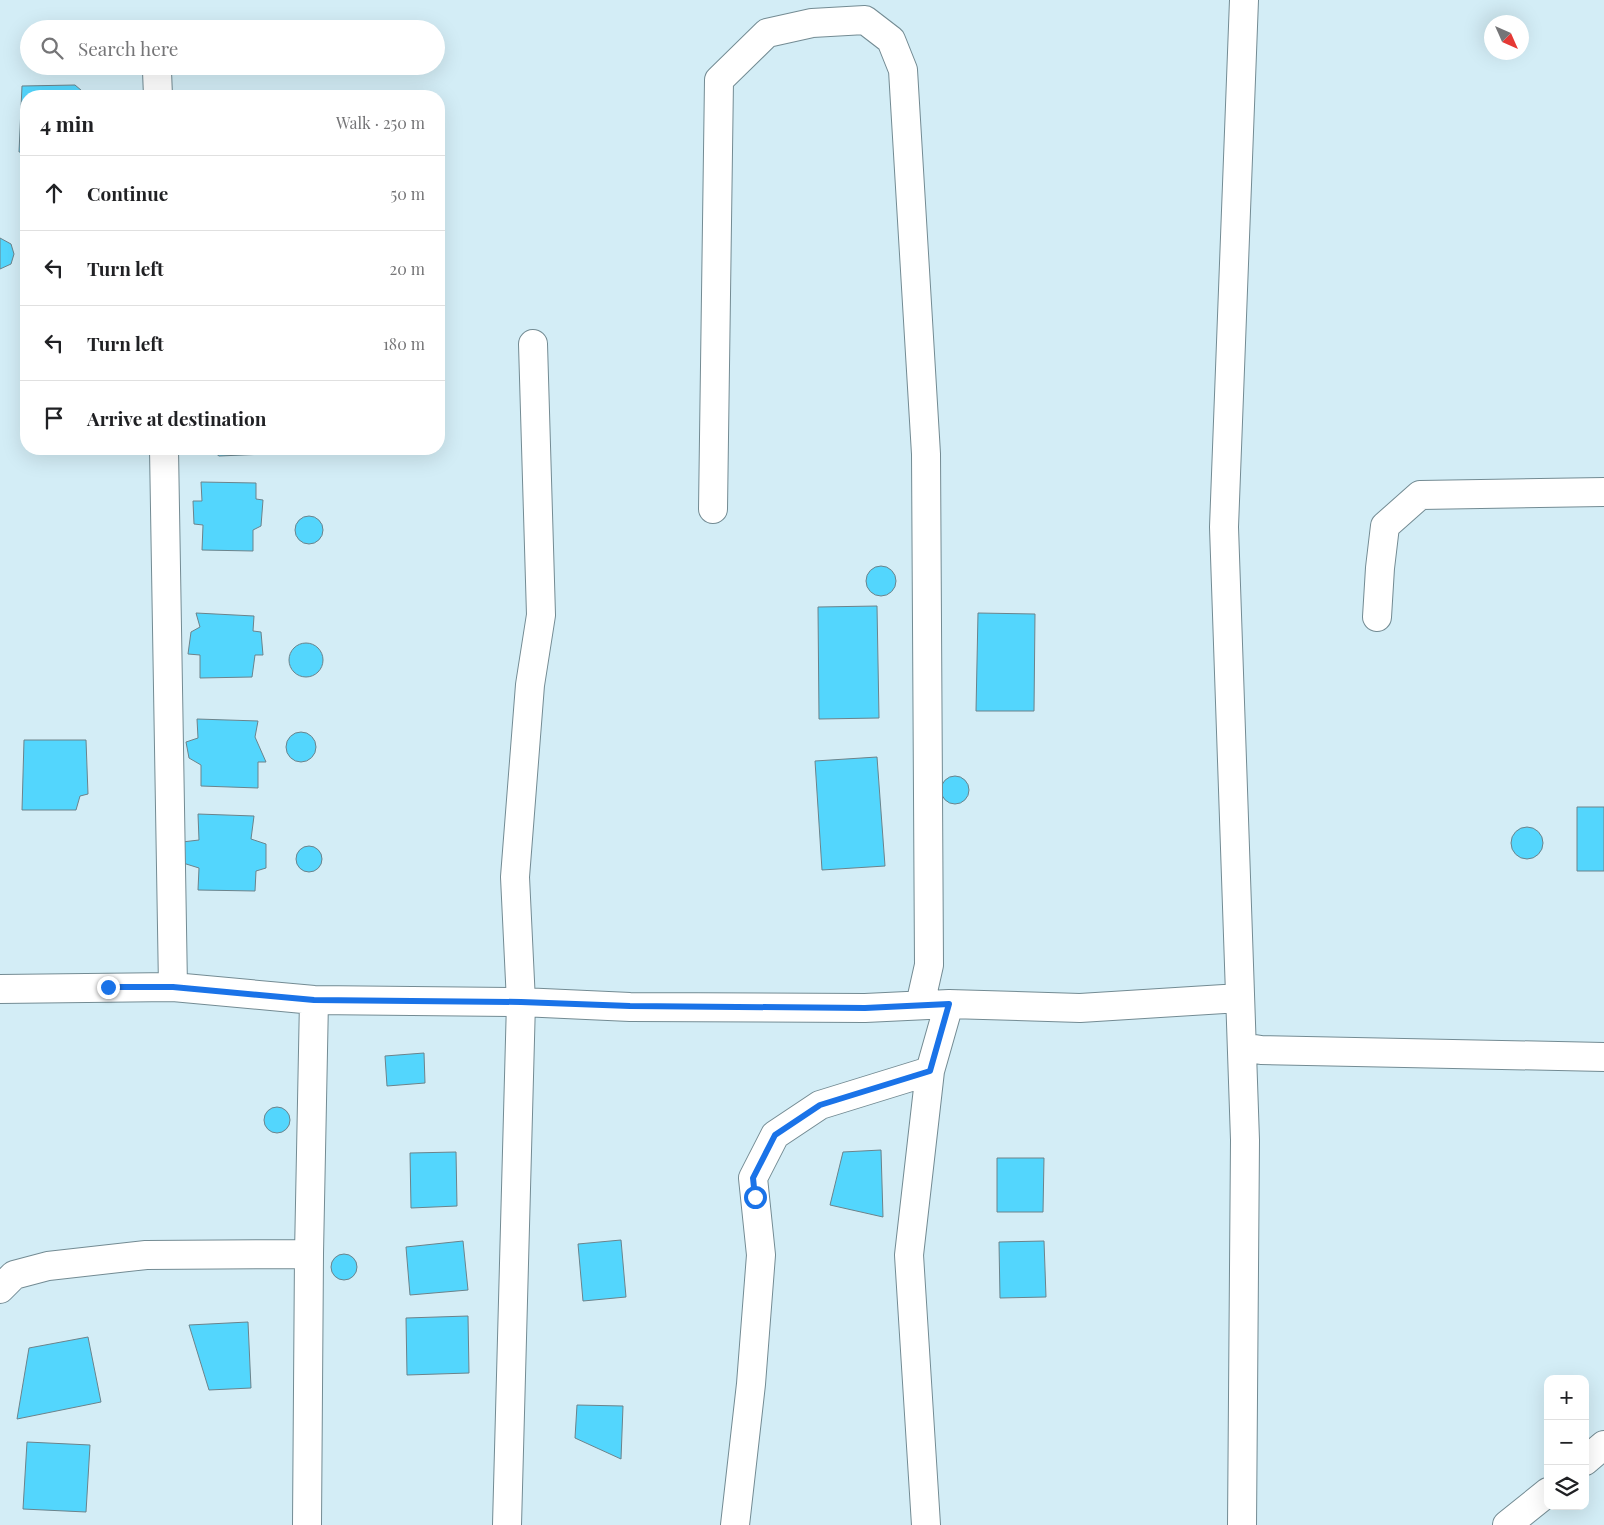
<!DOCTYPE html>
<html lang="en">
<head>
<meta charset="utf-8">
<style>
	:root { --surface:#fff; --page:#f2f2f2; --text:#202124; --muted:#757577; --line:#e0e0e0 }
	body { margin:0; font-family:"Playfair Display",serif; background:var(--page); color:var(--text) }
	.controls { position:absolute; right:15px; bottom:15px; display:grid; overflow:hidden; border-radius:10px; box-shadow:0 5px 20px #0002 }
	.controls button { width:45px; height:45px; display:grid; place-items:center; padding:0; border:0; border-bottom:1px solid var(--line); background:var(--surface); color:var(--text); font:25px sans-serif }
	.compass { position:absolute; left:1484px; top:15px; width:45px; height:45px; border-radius:50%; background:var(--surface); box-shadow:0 5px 20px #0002; rotate:135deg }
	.stop { position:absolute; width:15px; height:15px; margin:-11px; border:4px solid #1a73e8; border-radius:50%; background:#fff }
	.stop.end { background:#1a73e8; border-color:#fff; box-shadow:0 1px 5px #0008 }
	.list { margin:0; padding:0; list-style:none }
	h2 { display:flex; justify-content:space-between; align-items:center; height:65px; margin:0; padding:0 20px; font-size:21px }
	h2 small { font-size:16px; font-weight:400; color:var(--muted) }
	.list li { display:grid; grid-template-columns:32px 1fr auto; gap:15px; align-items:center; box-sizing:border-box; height:75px; padding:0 20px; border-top:1px solid var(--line) }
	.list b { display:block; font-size:19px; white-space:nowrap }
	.list em { font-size:16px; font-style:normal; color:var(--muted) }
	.icon { flex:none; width:28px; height:28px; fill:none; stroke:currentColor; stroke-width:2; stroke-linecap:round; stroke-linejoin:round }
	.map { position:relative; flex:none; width:1604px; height:1525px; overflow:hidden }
	.search { position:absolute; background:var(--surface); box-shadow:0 5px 20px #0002; left:20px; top:20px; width:425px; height:55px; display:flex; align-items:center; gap:12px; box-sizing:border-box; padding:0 18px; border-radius:28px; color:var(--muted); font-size:19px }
	.panel { position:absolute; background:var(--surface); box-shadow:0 5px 20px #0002; left:20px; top:90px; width:425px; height:365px; border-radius:20px }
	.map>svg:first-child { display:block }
	.building { fill:#53d6fd; stroke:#6c838b }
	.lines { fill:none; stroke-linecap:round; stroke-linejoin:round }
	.minor-casing { stroke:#738b93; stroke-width:30 }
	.minor { stroke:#fff; stroke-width:28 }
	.route { stroke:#1a73e8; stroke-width:6 }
</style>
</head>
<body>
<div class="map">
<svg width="1604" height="1525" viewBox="0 0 1604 1525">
	<rect width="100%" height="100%" fill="#d3edf6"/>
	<path class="building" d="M75 85 88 96H26V153L19 152 22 86Z
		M26 192V263H25Z
		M0 238 11 244 14 254 11 264 0 269Z
		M24 270H26V315Z
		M210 449H266V454L219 456Z
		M201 482 256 483V499L263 500 261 526 253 530V551L202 550 203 525 194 524 193 501H202Z
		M295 530a14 14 0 1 1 28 0a14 14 0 1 1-28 0Z
		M866 581a15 15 0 1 1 30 0a15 15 0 1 1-30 0Z
		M877 606 879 718 819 719 818 607Z
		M196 613 254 616 253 631 261 632 263 655H255L252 677 200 678V655L188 654 191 632 200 627Z
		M978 613 1035 614 1034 711H976Z
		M289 660a17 17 0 1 1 34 0a17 17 0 1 1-34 0Z
		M197 719 258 721 255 737 266 762H258V788L201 786V765L189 758 186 742 198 738Z
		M286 747a15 15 0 1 1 30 0a15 15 0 1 1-30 0Z
		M24 740H86L88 794 80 796 76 810H22Z
		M877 757 885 866 822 870 815 761Z
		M941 790a14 14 0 1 1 28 0a14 14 0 1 1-28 0Z
		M1577 807H1604V871H1577Z
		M198 814 254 816 251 839 266 844V868L256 871 255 891 198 890 199 868 183 863 182 842 199 840Z
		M1511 843a16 16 0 1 1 32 0a16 16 0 1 1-32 0Z
		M296 859a13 13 0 1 1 26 0a13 13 0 1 1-26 0Z
		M424 1053 425 1083 387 1086 385 1056Z
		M264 1120a13 13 0 1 1 26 0a13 13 0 1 1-26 0Z
		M881 1150 883 1217 830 1205 843 1152Z
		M456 1152 457 1206 411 1208 410 1153Z
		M997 1158H1044L1043 1212H997Z
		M621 1240 626 1297 583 1301 578 1244Z
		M463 1241 468 1290 410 1295 406 1247Z
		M1044 1241 1046 1297 1000 1298 999 1242Z
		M331 1267a13 13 0 1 1 26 0a13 13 0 1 1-26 0Z
		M468 1316 469 1373 407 1375 406 1318Z
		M248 1322 251 1388 209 1390 189 1325Z
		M88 1337 101 1402 17 1419 29 1348Z
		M577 1405 623 1406 621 1459 575 1438Z
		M27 1442 90 1445 86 1512 23 1509Z"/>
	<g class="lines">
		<g class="minor-casing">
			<path id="minor" d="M157 71 158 96
				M164 449 173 987
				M713 509 719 80 767 33 812 23 865 20 891 40 903 70 926 454 929 965 920 1005
				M1377 617 1380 568 1385 526 1420 495 1604 492
				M0 989 173 987 314 1000 521 1002 515 877 530 685 541 615 533 344
				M1242 1047 1261 1050 1604 1057
				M0 1289 14 1275 48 1266 146 1255 309 1254
				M1585 1461 1604 1445
				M307 1525 309 1254 314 1000
				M507 1525 521 1002 630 1007 865 1008 949 1004 1080 1008 1240 998
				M735 1525 751 1384 761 1255 753 1178 775 1135 820 1105 930 1071
				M926 1525 909 1255 930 1071 949 1004
				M1242 1525 1245 1140 1224 527 1244 0
				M1507 1525 1548 1492"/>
		</g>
		<use href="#minor" class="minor"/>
	</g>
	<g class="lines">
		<path class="route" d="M108 987H173L314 1000 521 1002 630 1006 865 1008 949 1004 930 1071 820 1105 775 1135 753 1178 755 1197"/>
	</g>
</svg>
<div class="controls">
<button>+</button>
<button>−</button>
<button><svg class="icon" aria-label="layers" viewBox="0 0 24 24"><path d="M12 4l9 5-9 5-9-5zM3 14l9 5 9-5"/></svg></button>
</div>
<svg class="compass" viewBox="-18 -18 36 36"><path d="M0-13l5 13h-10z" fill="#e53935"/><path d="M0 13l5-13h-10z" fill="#757577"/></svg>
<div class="stop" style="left:755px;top:1197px"></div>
<div class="stop end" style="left:108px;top:987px"></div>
<div class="search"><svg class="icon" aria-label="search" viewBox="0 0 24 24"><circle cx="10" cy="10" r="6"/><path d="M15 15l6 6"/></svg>Search here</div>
<section class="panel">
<h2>4 min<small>Walk · 250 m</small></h2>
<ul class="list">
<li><svg class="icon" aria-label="ahead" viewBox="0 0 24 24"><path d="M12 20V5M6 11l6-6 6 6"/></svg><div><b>Continue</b></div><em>50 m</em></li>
<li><svg class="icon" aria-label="left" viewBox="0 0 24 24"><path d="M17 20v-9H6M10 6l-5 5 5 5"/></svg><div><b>Turn left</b></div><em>20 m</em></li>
<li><svg class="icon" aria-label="left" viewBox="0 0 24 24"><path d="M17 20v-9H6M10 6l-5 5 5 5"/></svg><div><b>Turn left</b></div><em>180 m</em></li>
<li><svg class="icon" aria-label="arrive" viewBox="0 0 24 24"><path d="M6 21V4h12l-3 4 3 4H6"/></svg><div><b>Arrive at destination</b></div></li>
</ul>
</section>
</div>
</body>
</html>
